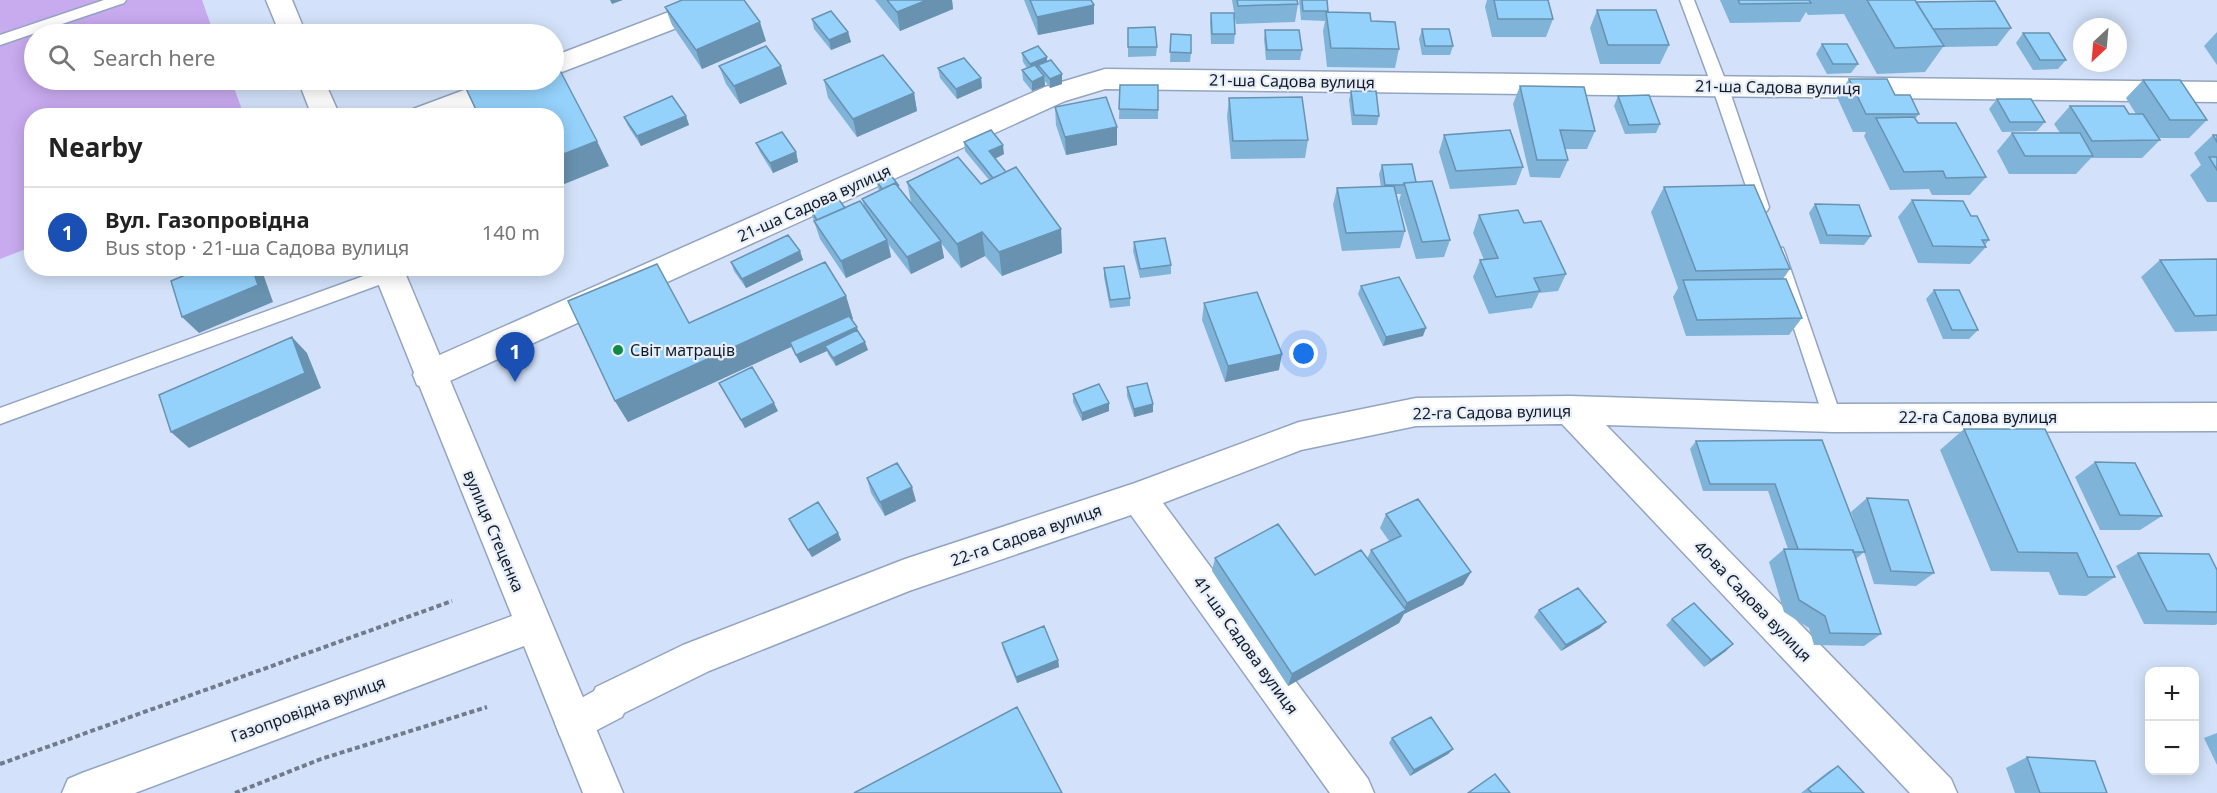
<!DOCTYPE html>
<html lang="en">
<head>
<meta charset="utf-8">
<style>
	:root { --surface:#fff; --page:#f2f2f2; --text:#222; --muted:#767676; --line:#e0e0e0; --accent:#b45309 }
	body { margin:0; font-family:"Noto Sans",sans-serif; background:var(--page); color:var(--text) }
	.controls { position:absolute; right:18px; bottom:18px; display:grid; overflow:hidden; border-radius:12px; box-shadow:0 3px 15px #0003 }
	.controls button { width:54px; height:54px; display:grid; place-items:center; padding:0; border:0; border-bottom:2px solid var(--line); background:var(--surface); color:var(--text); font:30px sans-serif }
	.compass { position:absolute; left:2073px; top:18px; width:54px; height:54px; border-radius:50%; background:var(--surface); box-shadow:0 3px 15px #0003; rotate:206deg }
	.you { position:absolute; left:1304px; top:354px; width:21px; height:21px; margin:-15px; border:4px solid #fff; border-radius:50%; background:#1a73e8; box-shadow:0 0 0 9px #1a73e833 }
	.badge { display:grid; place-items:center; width:39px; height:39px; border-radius:50%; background:var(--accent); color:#fff; font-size:20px; font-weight:700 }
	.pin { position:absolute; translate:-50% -50px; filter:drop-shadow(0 2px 3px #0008) }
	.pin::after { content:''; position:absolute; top:32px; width:21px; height:18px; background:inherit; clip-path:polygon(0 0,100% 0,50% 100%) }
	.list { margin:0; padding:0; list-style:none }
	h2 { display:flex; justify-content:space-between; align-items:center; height:78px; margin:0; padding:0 24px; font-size:26px }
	h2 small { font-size:20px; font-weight:400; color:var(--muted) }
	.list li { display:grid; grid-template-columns:39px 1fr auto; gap:18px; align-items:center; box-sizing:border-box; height:90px; padding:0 24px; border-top:2px solid var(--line) }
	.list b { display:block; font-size:22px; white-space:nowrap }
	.list p { margin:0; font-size:20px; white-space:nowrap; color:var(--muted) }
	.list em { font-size:20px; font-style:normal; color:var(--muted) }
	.icon { flex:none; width:33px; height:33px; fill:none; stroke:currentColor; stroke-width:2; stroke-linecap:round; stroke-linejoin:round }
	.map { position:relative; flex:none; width:2217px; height:793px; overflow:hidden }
	.search { position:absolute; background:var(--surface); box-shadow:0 3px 15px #0003; left:24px; top:24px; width:540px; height:66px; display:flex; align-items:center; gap:15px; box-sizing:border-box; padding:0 21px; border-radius:33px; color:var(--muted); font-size:22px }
	.panel { position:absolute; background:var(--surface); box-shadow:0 3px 15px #0003; left:24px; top:108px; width:540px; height:168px; border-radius:24px }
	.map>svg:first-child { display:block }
	.green { fill:#c8aaef }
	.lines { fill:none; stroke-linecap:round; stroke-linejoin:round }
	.service-casing { stroke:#93a4c1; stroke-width:3 }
	.minor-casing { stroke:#93a4c1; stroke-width:3 }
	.secondary-casing { stroke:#93a4c1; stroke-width:3 }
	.path { stroke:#717b8c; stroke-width:4; stroke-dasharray:5 3; stroke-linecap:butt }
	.service { fill:#fff; fill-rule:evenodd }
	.minor { fill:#fff; fill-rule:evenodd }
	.secondary { fill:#fff; fill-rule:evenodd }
	.wall { fill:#7fb4d8 }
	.shaded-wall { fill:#6892b0 }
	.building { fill:#94d1fb; stroke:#6892b0; stroke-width:1.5 }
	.poi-dot { fill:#118a45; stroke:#e7effb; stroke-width:2 }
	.labels { text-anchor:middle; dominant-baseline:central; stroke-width:4.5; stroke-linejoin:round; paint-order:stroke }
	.street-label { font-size:16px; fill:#161c27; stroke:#e7effb }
	.poi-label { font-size:16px; fill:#161c27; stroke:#e7effb; text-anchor:start }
</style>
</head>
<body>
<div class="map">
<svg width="2217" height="793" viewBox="0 0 2217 793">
	<rect width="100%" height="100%" fill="#d3e2fa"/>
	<path class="green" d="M0 0H202L214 34H34V80H231L244 115 32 116 31 247 0 259Z"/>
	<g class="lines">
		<g class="service-casing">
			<path id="service" d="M104 0H126L124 3 0 45V35Z
				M1680 0H1694L1730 92 1769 207 1767 211H1755L1753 207 1714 92Z
				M1777 247 1783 248 1785 253 1840 413 1837 418 1831 421 1819 414 1816 409 1819 404 1769 253 1771 248Z
				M392 268 397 274 395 279 0 424V408L383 269Z"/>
		</g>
		<g class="minor-casing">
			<path id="minor" d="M700 0H738L734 6 554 75V56Z
				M1105 69 2217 82V102L1105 89 1065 101 441 385 429 389 417 385 413 375 417 365 1045 87Z
				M491 80H531L527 87 453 116H409L413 109Z
				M1570 396 1833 404 2217 403V431L1833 432 1606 425 1951 779 1957 793H1910L1562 424 1416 426 1301 450 1163 503 1368 779 1374 793H1330L1131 515 909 591 709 671 624 713 622 717 574 742 560 736 555 723 560 710 594 691 596 687 683 645 905 559 1135 483 1299 422 1416 398Z"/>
		</g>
		<g class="secondary-casing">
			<path id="secondary" d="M266 0H292L306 34H280Z
				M298 80H324L340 116H312Z
				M372 268H403L623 793H583L524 646 135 793H62L68 779 82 773 512 616Z"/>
		</g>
		<path class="path" d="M0 764 452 601
			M235 793 321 759 487 707"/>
		<use href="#service" class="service"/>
		<use href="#minor" class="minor"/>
		<use href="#secondary" class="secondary"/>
	</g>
	<path class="wall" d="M875 0H952L953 9 900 31Z
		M1024 0H1091L1094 5V24L1038 35Z
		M1232 0H1297L1298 4 1295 22 1236 24Z
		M1299 0H1327L1328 12 1371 21 1399 49 1395 68 1327 67 1323 31 1325 21 1301 20Z
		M1487 0H1548L1553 19 1546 37H1492L1485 7Z
		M1720 0H1915L1916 2 2011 28 1997 46 1943 47 1925 72 1877 74 1844 14 1808 15 1806 12 1800 22 1730 23Z
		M665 7 766 41 702 69 672 25Z
		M1597 10 1669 45 1660 64H1600L1590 28Z
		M1211 13 1235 34 1234 44H1211L1210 22Z
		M812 19 848 32 851 42 831 50 814 29Z
		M1128 28 1157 47 1156 56 1128 57Z
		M1422 29 1453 46 1450 55H1422L1419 39Z
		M1265 30 1302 50 1300 60H1266L1264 39Z
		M2217 32V65L2204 46Z
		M2023 33 2066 60 2058 69 2033 70 2016 43Z
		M1171 34 1191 53 1190 62H1170Z
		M1822 44 1858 64 1851 73 1827 74 1816 54Z
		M1022 53 1047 61 1062 84 1050 88 1045 81V86L1032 91 1023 80 1022 70 1027 68 1023 62Z
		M719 66 787 84 740 104 726 84Z
		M938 68 981 78 982 88 957 99 940 78Z
		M1849 79 1895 95 1919 114 1915 119 1918 123 1986 177 1970 195H1932L1929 189 1890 190 1864 136 1866 132H1853L1837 97Z
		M824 80 914 93 917 111 857 137 828 98Z
		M2143 80 2207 120 2189 138H2159L2160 140 2142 158H2091L2076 174H2009L1997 151 2012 133H2060L2054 124 2070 106 2129 114H2136L2126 98Z
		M1120 85 1158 110V119H1119Z
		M1520 86 1595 131 1587 149H1565L1568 160 1560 178 1530 177 1513 104Z
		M1351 91 1379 116 1377 125H1352L1349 100Z
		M1618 96 1660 124 1656 133 1625 134 1614 106Z
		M1229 98 1308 140 1305 158 1231 159 1227 116Z
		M1997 99 2045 122 2037 131 2002 132 1989 109Z
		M1055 107 1117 145 1066 155 1056 125Z
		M686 116 689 125 641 146 628 126 624 117Z
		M1444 135 1523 167 1516 185 1450 189 1439 152Z
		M2213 135H2217V202H2207L2190 175 2201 165 2194 153Z
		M964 142 1004 154 995 159 1006 172 1061 229 1062 253 1002 276 985 256 961 268 941 243 944 258 911 274 889 245 891 257 846 278 820 239 810 209 864 206 862 199 879 191 876 180 899 188 911 202 907 182 981 184 989 180 965 151Z
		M756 143 796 152 798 162 773 173 760 152Z
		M1382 165 1416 182 1450 240 1444 257 1416 259 1399 201 1401 194H1396L1405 231 1400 248 1342 251 1333 205 1337 188 1381 187 1379 174Z
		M1664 187 1790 269 1783 279 1802 318 1789 335 1686 336 1673 297 1678 288 1651 212Z
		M1912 200 1971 216 1989 240 1985 245 1986 247 1970 264 1918 263 1898 217Z
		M1815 204 1871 236 1864 245 1820 244 1809 213Z
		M1479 215 1524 223 1566 274 1558 291 1539 293 1532 308 1489 314 1473 277 1480 260H1484L1473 233Z
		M1134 242 1171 265V274L1140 278 1133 251Z
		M800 251 803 260 746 288 734 271 731 262Z
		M2217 259V331L2175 332 2141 277 2160 260Z
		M1104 268 1130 298V306L1110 308 1104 277Z
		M1361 286 1423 336 1383 346 1358 294Z
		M1934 290 1978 330 1969 339H1943L1926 299Z
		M846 296 853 319H852L868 350 836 366 828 354 827 351 800 363 791 347 628 422 615 401 689 323Z
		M1204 303 1279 370 1225 382 1202 320Z
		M719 383 778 411 745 428Z
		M1127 387 1153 412 1134 417 1127 396Z
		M1073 394 1109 411 1082 421 1073 402Z
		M1964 429 2115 577 2086 596 2059 595 2049 572 1991 571 1940 450Z
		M1822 440 1860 539 1851 512 1867 498 1934 573 1916 586 1874 584 1864 552 1856 559 1881 634 1864 646 1814 645 1809 628 1784 612 1769 562 1784 549H1788L1768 491H1703L1690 449 1696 441Z
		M2095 462 2162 516 2140 530H2100L2075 477Z
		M867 478 916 501 885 516 871 493Z
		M1386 514 1471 572 1463 585 1404 614 1399 623 1288 686 1212 571 1215 558 1315 575 1367 559 1371 550 1389 541 1380 528Z
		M789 519 838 533 841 540 812 557 792 526Z
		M2138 553 2217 570V624L2215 625 2144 624 2116 566Z
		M1539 610 1600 628 1561 651 1534 617Z
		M1672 619 1726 651 1704 667 1666 625Z
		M1002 643 1058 660 1059 667 1017 683 1003 649Z
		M2217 733V765L2204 738Z
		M1392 738 1453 749 1448 754 1410 776 1389 743Z
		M2027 757 2107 793H2015L2006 768Z
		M1838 766 1864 793H1801L1829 771Z"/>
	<path class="shaded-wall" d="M610 0H623L612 4Z
		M927 0H952L953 9 900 31 897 12Z
		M1094 5V24L1038 35 1037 17Z
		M760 22 766 41 702 69 696 50Z
		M848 32 851 42 831 50 829 40Z
		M1047 57V67L1038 65 1039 70 1031 73 1030 64Z
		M781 66 787 84 740 104 734 86Z
		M1062 74V84L1050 88V79Z
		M1044 76 1045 86 1032 91V82Z
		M981 78 982 88 957 99 956 89Z
		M914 93 917 111 857 137 853 119Z
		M686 116 689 125 641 146 637 136Z
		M1117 127V145L1066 155 1065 137Z
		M597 141 609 166 557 187 556 157Z
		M1003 145 1004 154 990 161 989 151Z
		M796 152 798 162 773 173 770 163Z
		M1061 229 1062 253 1002 276 999 252Z
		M982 232 985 256 961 268 957 244Z
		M887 240 891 257 846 278 841 261Z
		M941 241 944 258 911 274 907 257Z
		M800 251 803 260 746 288 742 279Z
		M252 268H261L273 302 199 333 182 317Z
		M846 296 853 319 792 347 790 342 791 347 628 422 615 401Z
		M857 327 859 336 825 346 827 351 800 363 796 355Z
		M1426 328 1423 336 1383 346 1386 337Z
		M292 337 307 353 321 388 189 448 171 432Z
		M865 342 868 350 836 366 833 358Z
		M1282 354 1279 370 1225 382 1228 366Z
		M774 403 778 411 745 428 741 420Z
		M1109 403V411L1082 421V413Z
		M1153 404V412L1134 417V409Z
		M912 487 916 501 885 516 880 502Z
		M838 533 841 540 812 557 808 550Z
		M1471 572 1463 585 1404 614 1399 623 1288 686 1292 674 1402 612 1407 603Z
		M1606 622 1600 628 1561 651 1566 645Z
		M1733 644 1726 651 1704 667 1711 660Z
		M1058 660 1059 667 1017 683 1016 677Z
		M1453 749 1448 754 1410 776 1414 770Z"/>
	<path class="building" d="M682 0H744L760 22 696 50 665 7Z
		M887 0H927L897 12Z
		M1030 0H1091L1094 5 1037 17Z
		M1237 0H1297L1298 4 1238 6Z
		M1302 0H1327L1328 11H1303Z
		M1494 0H1548L1553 19H1498Z
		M1738 0H1809L1811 3 1740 4Z
		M1867 0H1915L1944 46 1895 48Z
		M1995 1 2011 28 1933 29 1916 2Z
		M1597 10H1656L1669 45H1608Z
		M831 11 848 32 829 40 812 19Z
		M1326 12 1370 13 1371 21 1395 22 1399 49 1331 48Z
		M1211 13H1234L1235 34H1212Z
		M1155 27 1157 47H1128V28Z
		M1422 29H1449L1453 46H1425Z
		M1265 30H1299L1302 50H1267Z
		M2023 33H2049L2066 60H2040Z
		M1171 34 1191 35V53L1170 52Z
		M1822 44H1847L1858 64H1833Z
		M766 46 781 66 734 86 719 66Z
		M1038 46 1047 57 1030 64 1022 53Z
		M883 55 914 93 853 119 824 80Z
		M964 58 981 78 956 89 938 68Z
		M554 59 597 141 556 157V116H479L462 80H554Z
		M1051 60 1062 74 1050 79 1038 65Z
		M1035 65 1044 76 1032 82 1022 70Z
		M1849 79H1887L1895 95H1910L1919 114H1866Z
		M2143 80H2180L2207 120H2170Z
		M1120 85H1158V110L1119 109Z
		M1520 86 1584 87 1595 131 1560 130 1568 160H1537Z
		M1351 91H1376L1379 116 1354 115Z
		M1649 95 1660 124 1629 125 1618 96Z
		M672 96 686 116 637 136 624 117Z
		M1106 97 1117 127 1065 137 1055 107Z
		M1302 97 1308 140 1233 141 1229 98Z
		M1997 99H2031L2045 122H2010Z
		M2070 106H2124L2129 114H2143L2160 140 2092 141Z
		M1914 117 1918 123H1956L1986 177 1946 178 1943 171 1904 172 1876 118Z
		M991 130 1003 145 989 151 1006 172 993 178 964 142Z
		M1510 130 1523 167 1456 171 1444 135Z
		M782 132 796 152 770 163 756 143Z
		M2012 133H2080L2093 156H2025Z
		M2213 135H2217V142Z
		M958 157 981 184 1016 167 1061 229 999 252 982 232 957 244 907 182Z
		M2209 157H2217V170Z
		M1412 164 1416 182 1404 183 1403 185H1385L1382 165Z
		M890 174 899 186 895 183 882 189 876 180Z
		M1432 181 1450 240 1422 242 1404 183Z
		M895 183 941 241 907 257 862 199Z
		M1754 185 1790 269 1696 271 1664 187Z
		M1394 186 1405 231 1346 233 1337 188Z
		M837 197 845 208 817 220 810 209Z
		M1912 200 1963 201 1971 216H1977L1989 240H1982L1986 247 1933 246Z
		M860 201 887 240 841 261 814 221Z
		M1815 204 1859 205 1871 236 1827 235Z
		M1518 210 1524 223 1541 221 1566 274 1534 278 1540 291 1496 297 1480 260 1498 258 1479 215Z
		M788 235 800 251 742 279 731 262Z
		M1165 238 1171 265 1140 269 1134 242Z
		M2217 259V315L2195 316 2160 260Z
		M825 262 846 296 615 401 568 301 657 264 689 323Z
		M1124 266 1130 298 1110 300 1104 268Z
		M202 268H252L258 285 182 317 171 281Z
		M1399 277 1426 328 1386 337 1361 286Z
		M1786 279 1802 318 1697 320 1683 280Z
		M1934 290H1959L1978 330H1952Z
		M1257 292 1282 354 1228 366 1204 303Z
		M849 316 857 327 796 355 790 342Z
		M857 330 865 342 833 358 825 346Z
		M292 337 305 373 171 432 159 395Z
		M752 367 774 403 741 420 719 383Z
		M1147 383 1153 404 1134 409 1127 387Z
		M1099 384 1109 403 1082 413 1073 394Z
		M1964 429H2045L2115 577H2088L2077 553 2018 552Z
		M1822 440 1865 552H1853V550L1798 549 1775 484H1710L1696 441Z
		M2095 462 2135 463 2162 516 2120 515Z
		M897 463 912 487 880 502 867 478Z
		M1867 498 1908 500 1934 573 1891 571Z
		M1418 499 1471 572 1407 603 1371 550 1401 536 1386 514Z
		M818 502 838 533 808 550 789 519Z
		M1278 524 1315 575 1361 550 1406 610 1292 674 1215 558Z
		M1784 549 1853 550 1881 634 1830 633 1825 616 1799 600Z
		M2138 553 2209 554 2217 570V612L2167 611Z
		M1578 588 1606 622 1566 645 1539 610Z
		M1694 603 1733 644 1711 660 1672 619Z
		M1044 626 1058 660 1016 677 1002 643Z
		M1017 707 1062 793H854Z
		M1431 717 1453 749 1414 770 1392 738Z
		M2027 757 2095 761 2107 793H2040Z
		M1838 766 1864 793H1812L1808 789Z
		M1495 774 1510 793H1468Z"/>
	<circle class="poi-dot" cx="618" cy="350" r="6"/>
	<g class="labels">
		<g class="street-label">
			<text transform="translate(1292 81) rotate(1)">21-ша Садова вулиця</text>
			<text transform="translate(1778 87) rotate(1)">21-ша Садова вулиця</text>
			<text transform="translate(814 203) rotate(-24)">21-ша Садова вулиця</text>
			<text transform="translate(1492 412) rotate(-1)">22-га Садова вулиця</text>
			<text x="1978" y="417">22-га Садова вулиця</text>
			<text transform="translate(494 531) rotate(67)">вулиця Стеценка</text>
			<text transform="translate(1026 535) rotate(-19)">22-га Садова вулиця</text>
			<text transform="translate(1753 601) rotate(46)">40-ва Садова вулиця</text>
			<text transform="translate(1246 645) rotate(54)">41-ша Садова вулиця</text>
			<text transform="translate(308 709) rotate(-20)">Газопровідна вулиця</text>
		</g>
		<g class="poi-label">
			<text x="630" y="350">Світ матраців</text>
		</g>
	</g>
</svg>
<div class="controls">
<button>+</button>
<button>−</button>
</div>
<svg class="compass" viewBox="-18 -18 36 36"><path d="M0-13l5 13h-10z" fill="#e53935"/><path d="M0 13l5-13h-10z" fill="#767676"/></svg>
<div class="you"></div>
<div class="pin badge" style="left:515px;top:382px;background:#1a4fb4">1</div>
<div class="search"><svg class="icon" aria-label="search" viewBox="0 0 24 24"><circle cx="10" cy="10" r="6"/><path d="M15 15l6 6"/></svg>Search here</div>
<section class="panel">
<h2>Nearby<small></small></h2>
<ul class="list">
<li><span class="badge" style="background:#1a4fb4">1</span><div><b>Вул. Газопровідна</b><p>Bus stop · 21-ша Садова вулиця</p></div><em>140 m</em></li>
</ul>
</section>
</div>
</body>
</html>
